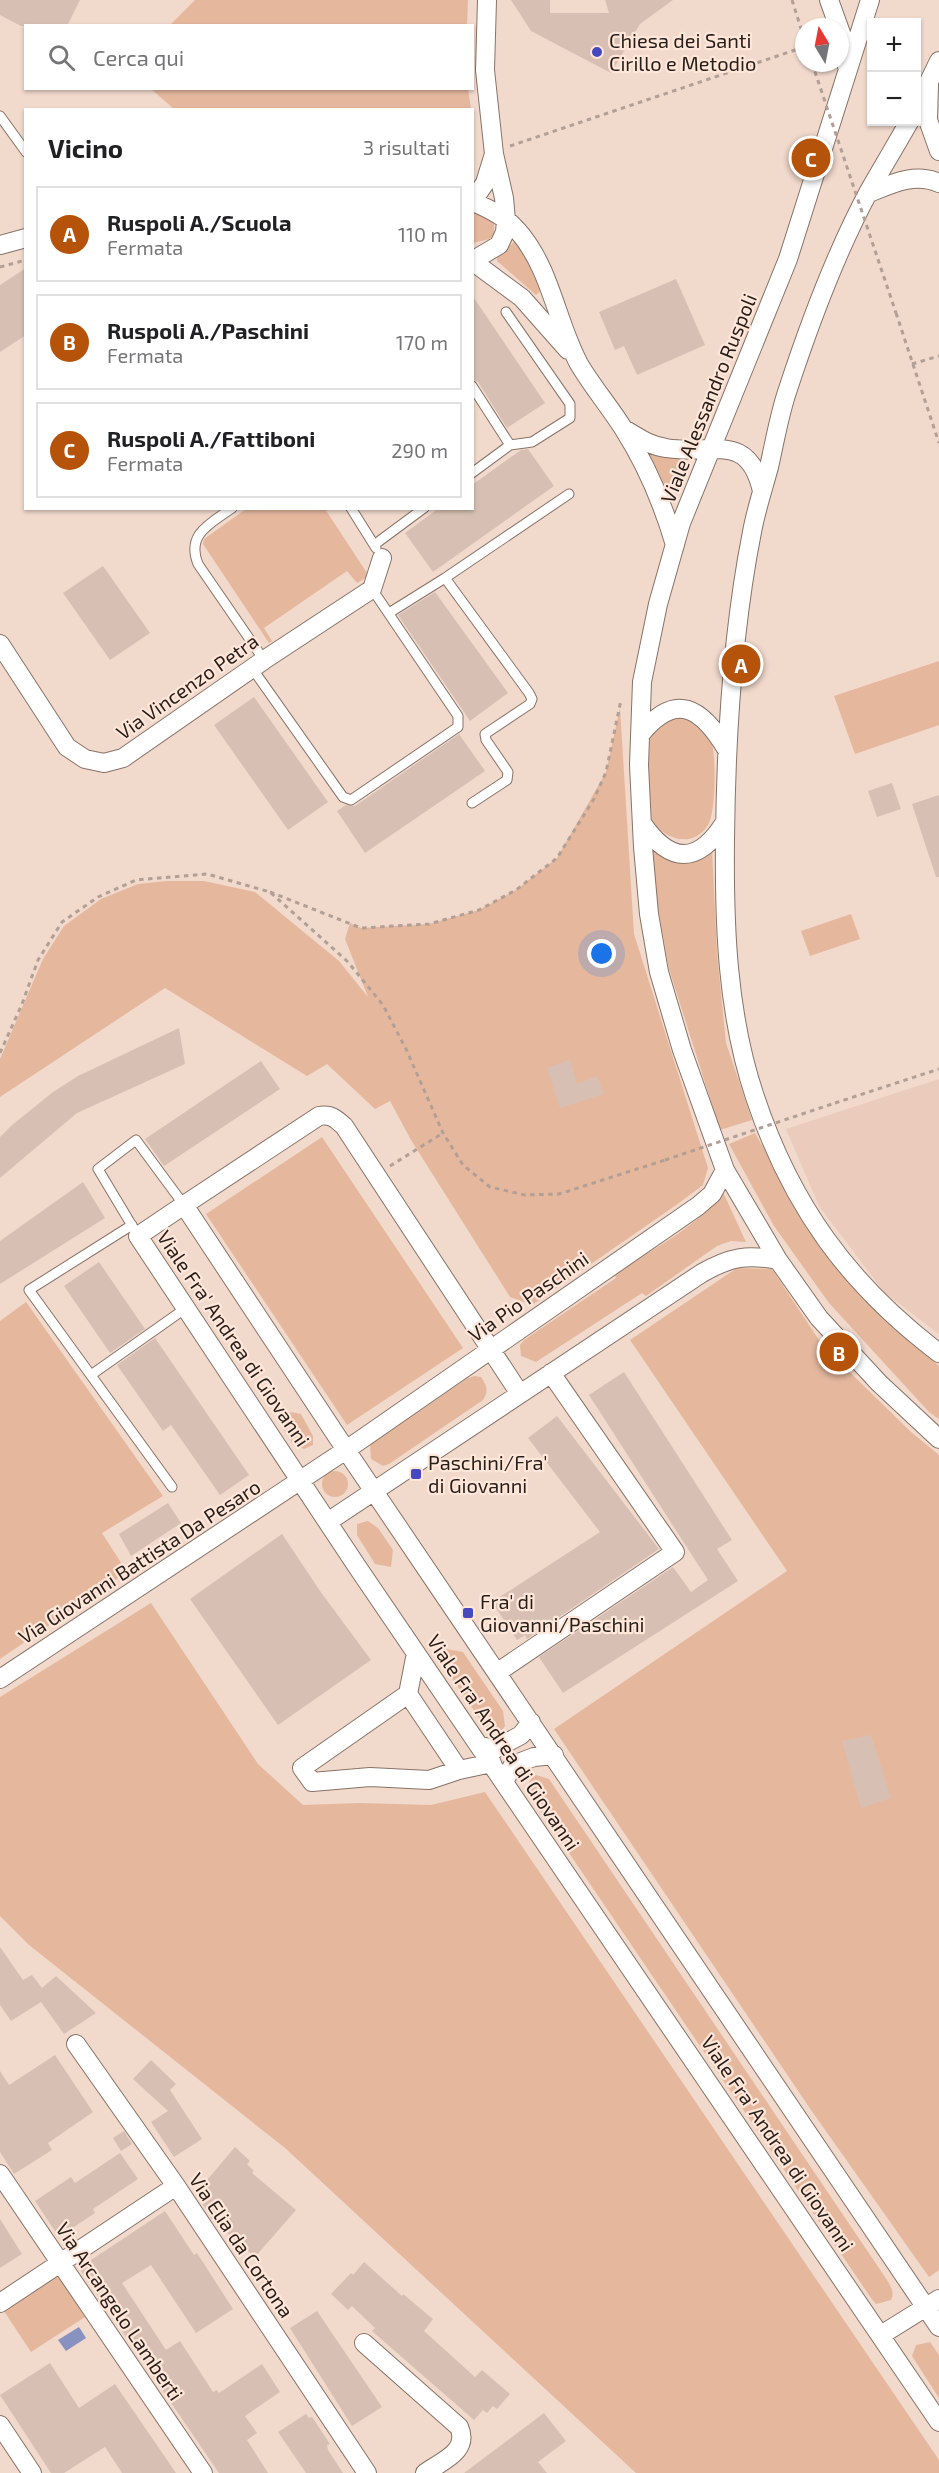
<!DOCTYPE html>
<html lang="it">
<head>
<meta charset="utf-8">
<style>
	:root { --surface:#fff; --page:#f6f6f6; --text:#202124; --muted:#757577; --line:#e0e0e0; --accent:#b45309 }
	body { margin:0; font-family:"Exo 2",sans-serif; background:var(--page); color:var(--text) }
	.controls { position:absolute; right:18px; top:18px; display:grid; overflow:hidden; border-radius:0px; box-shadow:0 2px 4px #0004 }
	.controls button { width:54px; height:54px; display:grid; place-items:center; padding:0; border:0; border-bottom:2px solid var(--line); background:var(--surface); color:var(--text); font:30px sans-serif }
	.compass { position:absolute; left:795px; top:18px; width:54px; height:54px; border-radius:50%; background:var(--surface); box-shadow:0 2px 4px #0004; rotate:350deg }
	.you { position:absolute; left:602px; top:954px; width:21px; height:21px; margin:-15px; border:4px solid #fff; border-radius:50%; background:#1a73e8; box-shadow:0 0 0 9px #1a73e833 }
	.badge { display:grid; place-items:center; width:39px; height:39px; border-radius:50%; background:var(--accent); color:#fff; font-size:20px; font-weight:700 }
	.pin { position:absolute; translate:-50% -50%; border:3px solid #fff; box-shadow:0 2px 6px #0006 }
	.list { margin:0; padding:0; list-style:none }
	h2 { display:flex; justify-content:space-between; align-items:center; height:78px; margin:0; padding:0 24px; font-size:26px }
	h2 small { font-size:20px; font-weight:400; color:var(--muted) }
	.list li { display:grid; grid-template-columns:39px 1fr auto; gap:18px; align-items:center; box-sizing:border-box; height:96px; margin:0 12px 12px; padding:0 12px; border:2px solid var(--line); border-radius:0px }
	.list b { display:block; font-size:22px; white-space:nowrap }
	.list p { margin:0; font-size:20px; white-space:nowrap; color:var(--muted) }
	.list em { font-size:20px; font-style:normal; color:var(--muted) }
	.icon { flex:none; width:33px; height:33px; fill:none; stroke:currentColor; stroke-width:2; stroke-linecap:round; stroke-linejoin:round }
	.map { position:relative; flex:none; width:939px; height:2473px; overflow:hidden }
	.search { position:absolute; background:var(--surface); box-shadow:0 2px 4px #0004; left:24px; top:24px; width:450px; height:66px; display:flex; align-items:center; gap:15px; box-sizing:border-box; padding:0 21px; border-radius:0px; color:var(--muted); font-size:22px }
	.panel { position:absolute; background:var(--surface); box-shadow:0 2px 4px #0004; left:24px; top:108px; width:450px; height:402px; border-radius:0px }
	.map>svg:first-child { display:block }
	.built { fill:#ebccbc }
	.green { fill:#e5b89e }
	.water { fill:#8891c0 }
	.building { fill:#d7c0b3 }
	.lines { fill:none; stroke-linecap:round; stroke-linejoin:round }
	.service-casing { stroke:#887367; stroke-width:11 }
	.minor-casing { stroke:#887367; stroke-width:20 }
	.path { stroke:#b29f95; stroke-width:3; stroke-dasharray:4.5 4.5; stroke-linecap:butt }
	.service { stroke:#fff; stroke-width:9 }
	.minor { stroke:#fff; stroke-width:18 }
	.path-bridge { stroke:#b29f95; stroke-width:3; stroke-dasharray:4.5 4.5; stroke-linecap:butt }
	.poi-dot { fill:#4649be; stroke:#ffe6d9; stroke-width:2 }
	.labels { text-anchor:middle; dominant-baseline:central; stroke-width:4.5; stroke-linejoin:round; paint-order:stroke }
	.poi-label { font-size:20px; fill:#261e19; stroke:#ffe6d9; text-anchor:start }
	.street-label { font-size:20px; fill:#261e19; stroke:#ffe6d9 }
</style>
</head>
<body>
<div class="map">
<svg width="939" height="2473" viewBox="0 0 939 2473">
	<rect width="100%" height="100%" fill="#f1d9cc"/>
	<path class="built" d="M939 1079V1334L884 1292 819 1206 786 1129Z"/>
	<path class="green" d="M195 0H468L467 25H170Z
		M151 89H468L471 109H174Z
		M478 211 494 221V233L490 239 473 243 472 212Z
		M521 241 542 290 536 295 497 261V257L514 242Z
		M647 450 686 458 674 488 670 489C660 485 647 461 647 450Z
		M246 509H325L369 576 357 583 347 571 264 628 272 641 269 643 203 544 204 539Z
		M939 661V725L855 754 834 696Z
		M620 708 634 934 708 1168 703 1185 679 1203 532 1305 510 1297 411 1140 390 1101 375 1109 327 1064 307 1076 165 988 0 1097V1059L43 959 64 926 101 899 138 884 166 881H204L255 892 339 961 368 997 345 939 350 923 361 928 429 924 479 910 516 890 557 858 606 772Z
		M692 713C699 722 710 733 712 744 716 759 716 812 708 825 693 849 663 840 652 819 647 810 648 798 648 788 647 765 645 746 654 725Z
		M651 846 712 849 717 953 726 1043 752 1120 720 1130 669 969 655 891Z
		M851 914 860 939 810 956 801 931Z
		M755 1133 816 1239 860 1293 939 1366V1419L929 1412 829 1303 774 1226 729 1144Z
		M322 1137 463 1348 347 1425 206 1214Z
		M722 1190 746 1242 731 1241 717 1246 646 1296 642 1293 536 1362 521 1356 520 1345 524 1340 616 1278 614 1274C642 1256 710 1220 722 1190Z
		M737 1268 772 1269 823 1346 911 1432 939 1455V2270L929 2277 811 2110 554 1729 787 1571 630 1340Z
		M26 1302 163 1496 102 1533 127 1572 0 1659V1321Z
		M475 1376 481 1377C487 1386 489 1391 483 1400L389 1464 383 1466 371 1459 370 1445 468 1378Z
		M284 1411 301 1414 313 1436V1445L304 1449 293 1444 282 1427Z
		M322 1484a13 13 0 1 1 26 0a13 13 0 1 1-26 0Z
		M368 1521 378 1528 393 1550 391 1567 375 1564 357 1535V1524Z
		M151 1603 258 1764 303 1805 359 1803 431 1805 485 1792 939 2460V2473H636L285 2148 29 1945 0 1916V1697Z
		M446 1649 463 1652 503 1711 505 1726 501 1732 496 1733 486 1728 441 1662Z
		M536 1775 549 1779 887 2280C891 2287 895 2293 891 2300L876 2304 871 2298 531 1797C527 1787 527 1781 536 1775Z
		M56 2273 85 2317 31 2352 2 2308Z
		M930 2342 939 2355V2398L912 2356 916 2345Z"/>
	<path class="water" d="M79 2327 86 2338 66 2351 58 2340Z"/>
	<path class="building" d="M0 0H80L67 26H21L0 15Z
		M511 0H550V13H609L605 0H673L640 24 611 73 531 31Z
		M26 268V335L0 352V285Z
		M676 279 705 345 637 375 624 346 615 350 599 312Z
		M472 295 545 403 507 428 478 382 472 379Z
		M528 449 554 486 433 572 405 533 439 508H472V485L521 450Z
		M103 566 150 633 110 660 63 593Z
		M435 592 508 693 470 721 398 615Z
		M254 697 328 802 288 830 214 725Z
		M459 734 485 771 365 853 337 811 346 805 355 806Z
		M892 783 901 809 877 817 868 791Z
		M939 795V877H936L912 804Z
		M179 1028 185 1064 77 1113 0 1178V1137L11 1126 53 1092 78 1076Z
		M570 1060 577 1084 597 1076 604 1094 560 1108 547 1068Z
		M261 1061 280 1089 164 1166 145 1139Z
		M83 1182 105 1218 0 1284V1241Z
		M99 1262 145 1329 110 1353 64 1286Z
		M155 1338 249 1475 220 1495 171 1425 163 1431 117 1365Z
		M624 1372 732 1540 717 1549 738 1581 563 1693 539 1657 673 1567 691 1592 708 1580 589 1395Z
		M557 1416 659 1549 527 1639 525 1635 517 1640 492 1602 600 1532 528 1438Z
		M168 1503 181 1523 131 1556 119 1534Z
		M282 1534 320 1591 371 1660 278 1725 190 1599Z
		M871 1735 891 1798 861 1808 842 1741Z
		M0 1947 23 1980 32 1975 42 1988 56 1976 96 2013 64 2034 41 2002 11 2021 0 2005Z
		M55 2055 93 2112 48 2143 52 2150 14 2174 0 2152V2071L9 2085Z
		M151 2060 176 2084 170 2090 202 2139 174 2157 151 2122 168 2111 133 2079Z
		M124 2131 132 2144 121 2151 113 2138Z
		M235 2147 250 2161 247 2164 254 2171 252 2173 296 2210 255 2257 213 2221 196 2193Z
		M120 2153 138 2179 93 2209 95 2213 59 2237 35 2201 71 2177 75 2183Z
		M165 2211 194 2255 197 2253 233 2309 196 2333 151 2265 122 2283 166 2350 180 2341 213 2392 217 2390 219 2393 262 2364 280 2392 245 2416 257 2433 247 2440 268 2473H219L79 2268Z
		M0 2219 22 2254 0 2268Z
		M364 2262 402 2296 403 2294 433 2319 424 2331 475 2377 482 2370 510 2394 497 2409 493 2406 487 2413 483 2410 474 2420 372 2331 375 2328 352 2306 348 2310 331 2294 351 2273 353 2275Z
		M317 2311 382 2407 352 2426 290 2328Z
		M50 2363 79 2408 115 2384 176 2473H122L105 2447 64 2473H51L0 2395Z
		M544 2413 566 2441 538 2462 547 2473H464Z
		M306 2414 309 2418 312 2417 330 2444 327 2445 328 2450 343 2473H306L278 2432Z"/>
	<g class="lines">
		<g class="service-casing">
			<path id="service" d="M0 116 26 152
				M506 312 570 404V418L532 442 510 445
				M472 386 510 445 472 473
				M232 508C210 524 186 534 198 564L264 660
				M351 508 376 548
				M374 545 424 508
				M445 578 569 494
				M389 613 445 578 529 693 532 699 530 704 485 734 486 740 508 772 507 780 472 803
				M252 668 343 797 351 800 458 727V716L372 589
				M132 1225 29 1290 172 1487
				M134 1229 98 1169 136 1140 184 1205
				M91 1375 186 1308"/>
		</g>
		<g class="minor-casing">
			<path id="minor" d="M829 0 842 36 846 64
				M870 0 788 259 681 523 658 604 642 682 639 765 643 847 649 914 659 972 682 1050 725 1170 778 1260 819 1318 879 1383 939 1439
				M929 84 928 120 939 151
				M923 94 939 61
				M909 122C896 145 882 168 869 191 835 254 810 322 788 389 779 415 775 441 769 467 763 489 756 510 752 532 732 633 726 736 725 839 724 925 727 1014 755 1097 791 1205 848 1284 939 1353
				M869 193C891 184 915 172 939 183
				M472 202 485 183 494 154
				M473 202C490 209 506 217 518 231 551 269 556 321 579 364 592 386 609 406 623 428 646 464 663 504 675 545
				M0 245 26 238
				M472 261 499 245 505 232 506 220 504 198 494 154 485 70 487 0
				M472 261 522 298 568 350
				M624 429C638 437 650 446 666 448 711 456 748 430 762 491
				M0 644 67 747 85 759 104 763 123 758 264 660 372 589 382 558
				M640 735C676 690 702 708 727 750
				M642 823C670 864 698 865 725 822
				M184 1205 319 1116C331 1114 335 1118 344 1126L520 1394
				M329 1521 702 1273C730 1257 747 1254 778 1260
				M416 1653 408 1694 302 1768 312 1782 370 1777 429 1780 459 1770 492 1763
				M498 1672 675 1552 551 1373
				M0 1679 346 1450 698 1206 712 1194 725 1170
				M408 1694 459 1770
				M480 1746 495 1749 521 1735 531 1722
				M504 1782 513 1765 534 1757 554 1755
				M76 2044 176 2186 367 2473
				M0 2174 203 2473
				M0 2303 176 2186
				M939 2327 346 1450 184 1205 138 1236 356 1565 939 2422
				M881 2335 939 2299
				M364 2343 459 2427C470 2451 442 2461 425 2473
				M0 2425 32 2473"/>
		</g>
		<path class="path" d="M792 0 804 38
			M510 146 804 47
			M0 267 26 260
			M896 313 939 443
			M912 364 939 356
			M270 892 361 928 429 924 479 910 516 890 557 858 594 799 606 772 621 700
			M0 1053 22 1004 38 960 62 922 98 897 136 880 207 874 270 892 348 962 383 1005 406 1049 443 1133 463 1165 490 1187 525 1195 559 1194 665 1160
			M835 1103 939 1069
			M390 1166 443 1133"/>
		<use href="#service" class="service"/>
		<use href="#minor" class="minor"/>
		<path class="path-bridge" d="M812 63 896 313
			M665 1160 835 1103"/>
	</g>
	<g class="poi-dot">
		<circle cx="597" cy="52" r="6"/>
		<rect x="410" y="1468" width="12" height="12" rx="3"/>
		<rect x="462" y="1607" width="12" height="12" rx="3"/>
	</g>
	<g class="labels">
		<g class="poi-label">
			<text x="609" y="40">Chiesa dei Santi<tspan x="609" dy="23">Cirillo e Metodio</tspan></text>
			<text x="428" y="1462">Paschini/Fra'<tspan x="428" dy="23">di Giovanni</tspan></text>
			<text x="480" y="1601">Fra' di<tspan x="480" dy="23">Giovanni/Paschini</tspan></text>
		</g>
		<g class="street-label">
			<text transform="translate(708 398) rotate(-68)">Viale Alessandro Ruspoli</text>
			<text transform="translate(187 686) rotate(-35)">Via Vincenzo Petra</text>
			<text transform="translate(528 1296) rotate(-35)">Via Pio Paschini</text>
			<text transform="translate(234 1338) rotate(56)">Viale Fra' Andrea di Giovanni</text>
			<text transform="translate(139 1561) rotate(-33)">Via Giovanni Battista Da Pesaro</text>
			<text transform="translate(504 1742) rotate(56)">Viale Fra' Andrea di Giovanni</text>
			<text transform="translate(778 2143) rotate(56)">Viale Fra' Andrea di Giovanni</text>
			<text transform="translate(242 2245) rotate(56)">Via Elia da Cortona</text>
			<text transform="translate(120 2311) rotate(56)">Via Arcangelo Lamberti</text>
		</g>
	</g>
</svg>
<div class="controls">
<button>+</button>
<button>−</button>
</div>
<svg class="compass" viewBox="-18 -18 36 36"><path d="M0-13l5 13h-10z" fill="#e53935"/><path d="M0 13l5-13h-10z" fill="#757577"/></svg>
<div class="you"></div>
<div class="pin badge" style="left:741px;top:664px">A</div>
<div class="pin badge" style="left:839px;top:1352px">B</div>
<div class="pin badge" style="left:811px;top:158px">C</div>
<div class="search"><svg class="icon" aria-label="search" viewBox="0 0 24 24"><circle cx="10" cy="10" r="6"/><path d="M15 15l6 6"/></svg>Cerca qui</div>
<section class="panel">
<h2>Vicino<small>3 risultati</small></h2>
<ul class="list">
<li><span class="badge">A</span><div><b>Ruspoli A./Scuola</b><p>Fermata</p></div><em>110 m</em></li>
<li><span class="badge">B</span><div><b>Ruspoli A./Paschini</b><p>Fermata</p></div><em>170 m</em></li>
<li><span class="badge">C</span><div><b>Ruspoli A./Fattiboni</b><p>Fermata</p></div><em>290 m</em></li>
</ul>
</section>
</div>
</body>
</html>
